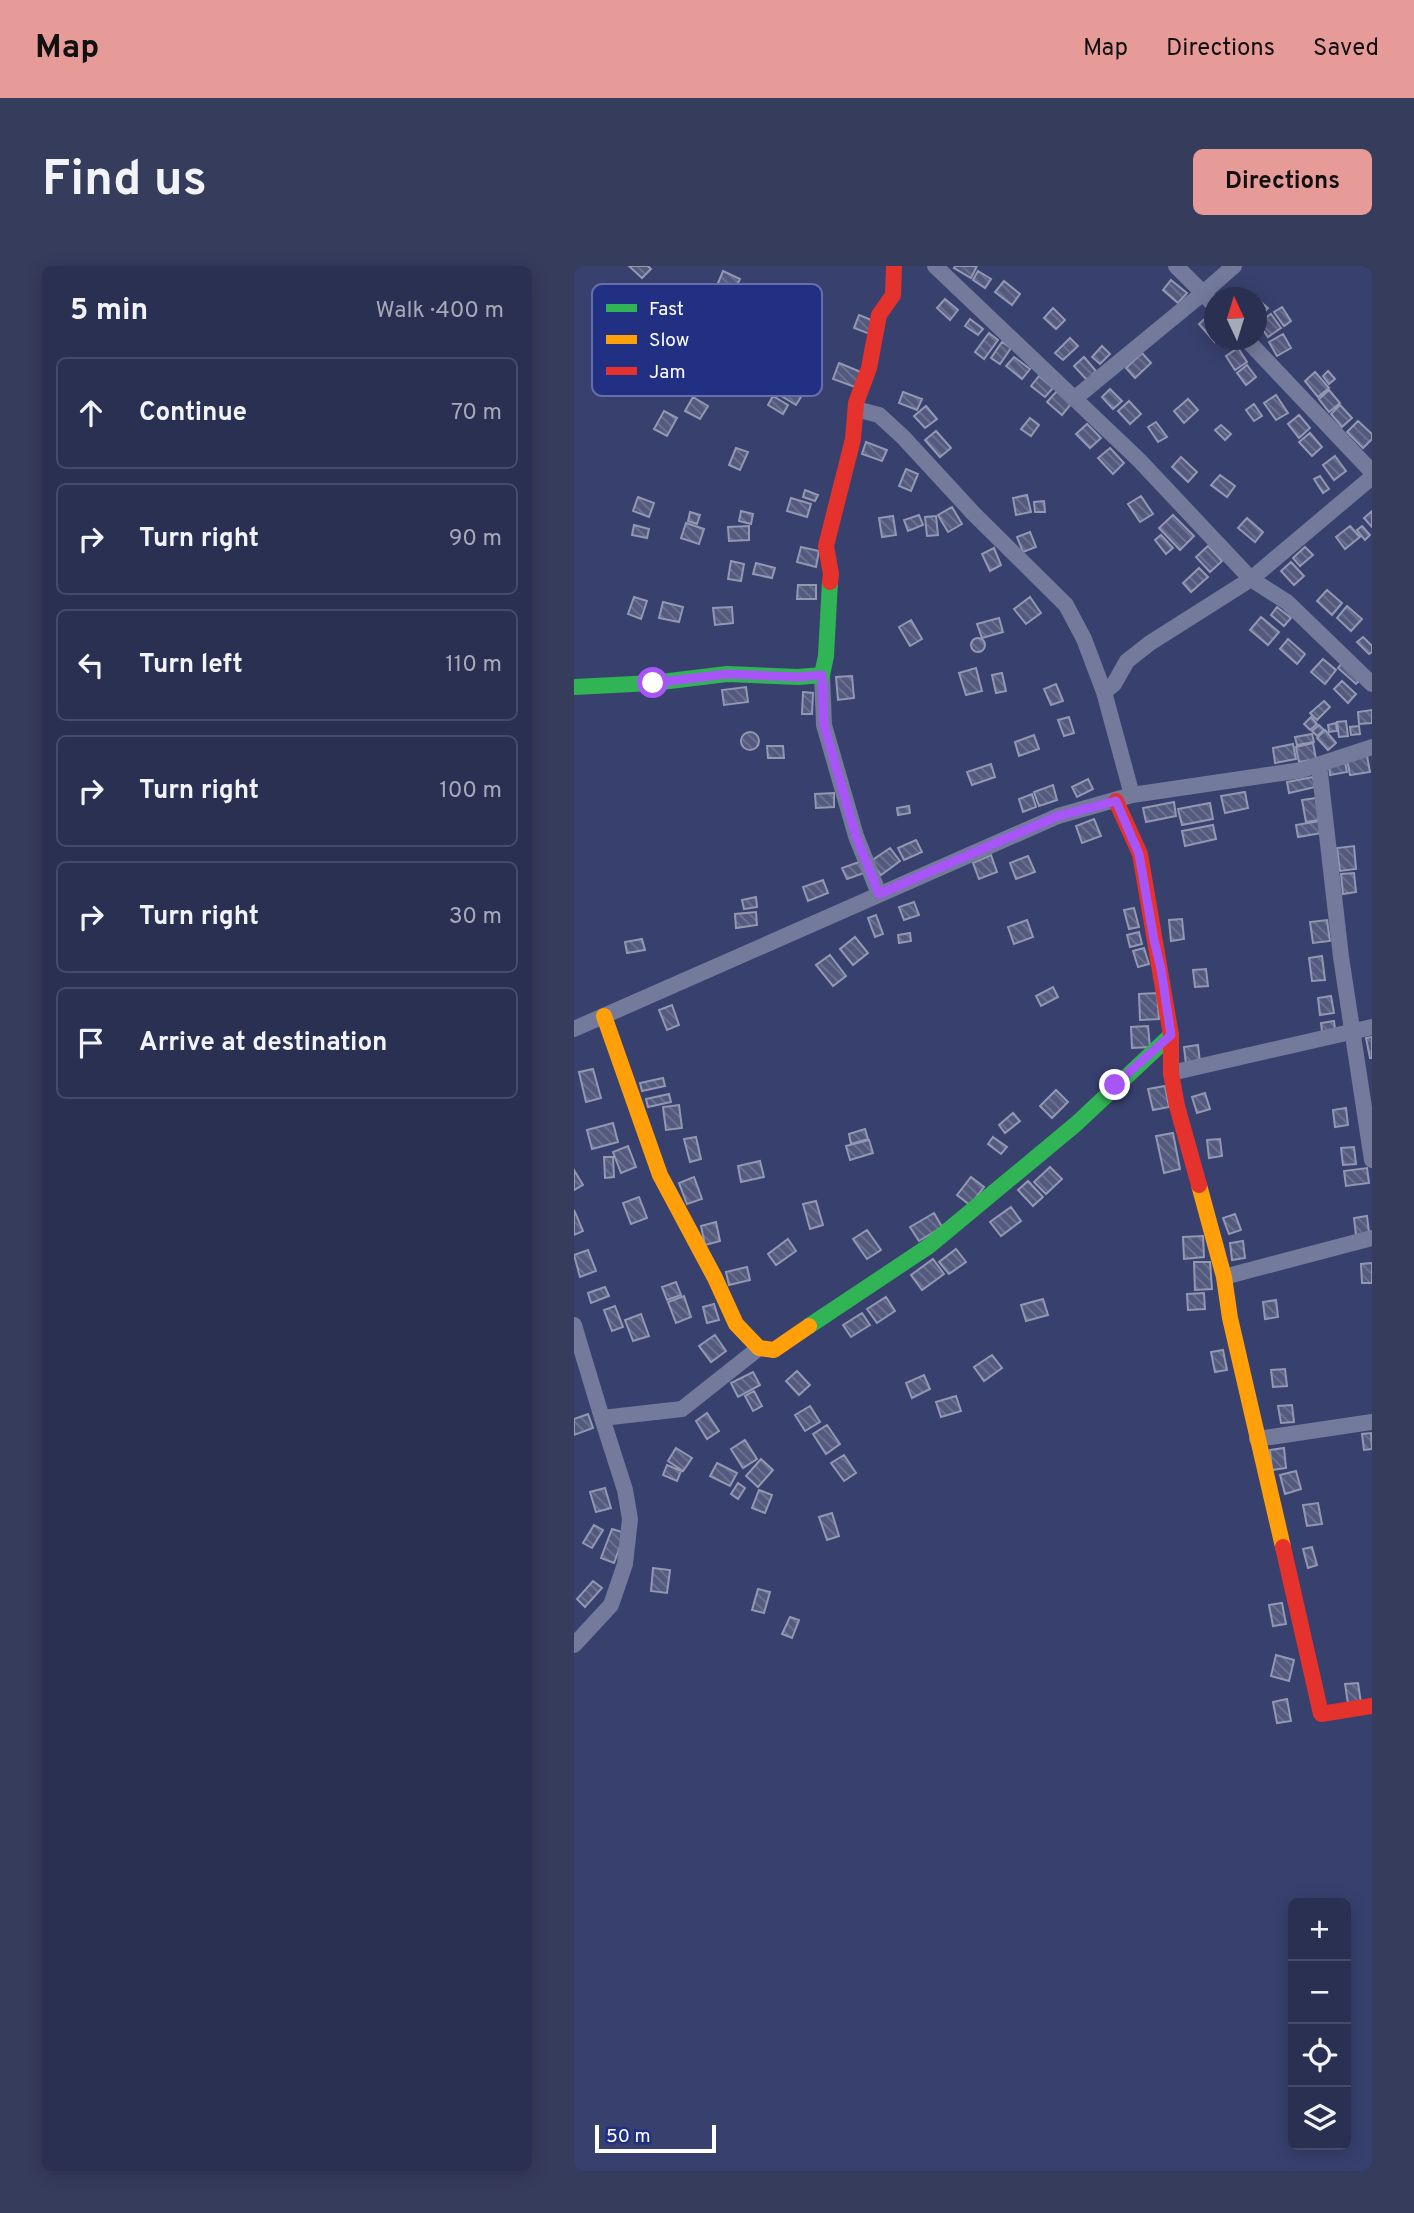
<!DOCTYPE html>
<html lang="en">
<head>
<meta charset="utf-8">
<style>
	:root { --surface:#2a3052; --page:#363c5c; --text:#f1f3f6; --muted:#a5a9b8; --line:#464b69; --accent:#e69b98 }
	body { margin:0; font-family:Overpass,sans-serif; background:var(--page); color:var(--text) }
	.controls { position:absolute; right:21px; bottom:21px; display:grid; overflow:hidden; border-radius:10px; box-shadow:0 4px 18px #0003 }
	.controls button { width:63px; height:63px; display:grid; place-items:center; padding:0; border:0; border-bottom:2px solid var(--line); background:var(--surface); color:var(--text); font:35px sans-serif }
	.compass { position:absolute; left:630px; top:21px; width:63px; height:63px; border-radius:50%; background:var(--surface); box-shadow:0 4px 18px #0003; rotate:356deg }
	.scale { position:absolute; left:21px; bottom:18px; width:121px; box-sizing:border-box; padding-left:7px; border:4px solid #fff; border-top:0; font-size:19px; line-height:24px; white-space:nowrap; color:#fff; -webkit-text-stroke:5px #223084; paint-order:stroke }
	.stop { position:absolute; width:21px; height:21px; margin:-16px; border:5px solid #a855f7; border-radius:50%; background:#fff }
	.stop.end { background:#a855f7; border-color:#fff; box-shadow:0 2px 7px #0008 }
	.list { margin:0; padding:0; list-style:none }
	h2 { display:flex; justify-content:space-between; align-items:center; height:91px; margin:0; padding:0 28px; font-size:30px }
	h2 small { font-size:23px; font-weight:400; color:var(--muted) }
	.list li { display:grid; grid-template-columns:46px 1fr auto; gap:21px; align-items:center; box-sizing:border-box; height:112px; margin:0 14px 14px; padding:0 14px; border:2px solid var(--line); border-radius:10px }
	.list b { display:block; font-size:26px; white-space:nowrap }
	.list em { font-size:23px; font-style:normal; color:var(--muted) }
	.icon { flex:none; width:38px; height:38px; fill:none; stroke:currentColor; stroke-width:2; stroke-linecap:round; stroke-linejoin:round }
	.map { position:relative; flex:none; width:798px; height:1905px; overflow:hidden; border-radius:10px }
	header { display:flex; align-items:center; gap:42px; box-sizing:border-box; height:98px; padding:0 35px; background:var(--accent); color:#111 }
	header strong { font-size:33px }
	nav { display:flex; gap:38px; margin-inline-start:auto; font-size:24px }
	.intro { display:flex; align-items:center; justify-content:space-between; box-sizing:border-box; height:168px; padding:0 42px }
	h1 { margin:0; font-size:49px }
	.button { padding:18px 32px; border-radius:10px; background:var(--accent); color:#111; font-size:24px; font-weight:700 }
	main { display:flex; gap:42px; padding:0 42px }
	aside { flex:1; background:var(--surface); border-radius:10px; box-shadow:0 4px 18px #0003 }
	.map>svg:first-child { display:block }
	.building { fill:url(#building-back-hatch); stroke:#9297b2; stroke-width:2 }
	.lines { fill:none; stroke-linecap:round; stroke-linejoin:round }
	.street { stroke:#747a9c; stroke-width:16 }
	.fast { stroke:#30b455; stroke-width:16 }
	.slow { stroke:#ff9f0a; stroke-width:16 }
	.jam { stroke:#e5322d; stroke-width:16 }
	.route { stroke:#a855f7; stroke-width:9 }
	.key { fill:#223084; stroke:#646ea9; stroke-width:2 }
	.key-label { font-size:19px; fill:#fff }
</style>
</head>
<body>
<header>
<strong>Map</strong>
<nav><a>Map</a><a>Directions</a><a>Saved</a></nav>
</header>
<div class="intro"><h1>Find us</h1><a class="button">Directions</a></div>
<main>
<aside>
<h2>5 min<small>Walk · 400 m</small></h2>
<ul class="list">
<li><svg class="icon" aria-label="ahead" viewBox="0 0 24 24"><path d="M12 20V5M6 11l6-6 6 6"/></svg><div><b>Continue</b></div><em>70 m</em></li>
<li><svg class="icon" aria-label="right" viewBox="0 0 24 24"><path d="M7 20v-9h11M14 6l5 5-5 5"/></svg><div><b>Turn right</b></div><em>90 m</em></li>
<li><svg class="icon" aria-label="left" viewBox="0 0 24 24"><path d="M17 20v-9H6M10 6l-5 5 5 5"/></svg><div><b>Turn left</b></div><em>110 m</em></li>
<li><svg class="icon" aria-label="right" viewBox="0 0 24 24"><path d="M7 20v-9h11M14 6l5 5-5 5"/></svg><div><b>Turn right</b></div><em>100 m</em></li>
<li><svg class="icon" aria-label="right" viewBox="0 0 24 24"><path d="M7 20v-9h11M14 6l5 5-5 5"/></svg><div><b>Turn right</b></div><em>30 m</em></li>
<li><svg class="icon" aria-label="arrive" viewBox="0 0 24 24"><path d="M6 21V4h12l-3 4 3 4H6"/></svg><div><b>Arrive at destination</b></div></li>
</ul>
</aside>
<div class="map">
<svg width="798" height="1905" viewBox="0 0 798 1905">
	<defs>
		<pattern id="building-back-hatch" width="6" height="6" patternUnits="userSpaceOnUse" patternTransform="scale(1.75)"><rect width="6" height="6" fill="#545a7e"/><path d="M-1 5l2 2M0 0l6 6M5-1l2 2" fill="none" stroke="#6e7391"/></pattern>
	</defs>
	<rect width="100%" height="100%" fill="#38406e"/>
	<path class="building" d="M55 0H74L77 3 68 12Z
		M381 0H403L397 12 380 2Z
		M149 5 166 13 160 25 144 17Z
		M404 5 417 13 411 22 399 14Z
		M597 14 613 27 604 37 589 24Z
		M430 15 446 28 438 39 421 26Z
		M682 32 694 42 684 53 682 52Z
		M371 33 384 44 376 54 363 42Z
		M708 41 717 55 710 60 700 46Z
		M479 42 491 54 482 63 470 52Z
		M697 48 707 62 694 71 684 57Z
		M285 49 300 55 296 68 280 62Z
		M635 49 640 56V75L625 58Z
		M396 53 409 63 404 69 391 60Z
		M415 67 424 74 410 93 401 86Z
		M709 68 717 82 703 90 695 76Z
		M496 72 504 80 489 94 481 87Z
		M428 76 437 82 426 98 417 92Z
		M528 80 536 88 526 98 518 91Z
		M664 82 673 96 661 104 652 90Z
		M568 87 577 97 561 112 552 102Z
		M440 91 456 103 448 113 432 100Z
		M510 91 522 105 513 114 500 100Z
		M265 97 287 106 281 121 259 113Z
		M673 99 682 111 672 119 663 107Z
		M754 105 761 113 755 118 749 110Z
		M741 106 755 122 744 131 731 115Z
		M465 110 479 122 471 131 457 120Z
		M212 115 230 126 222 139 204 128Z
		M536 123 548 135 539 143 528 131Z
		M755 124 766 137 755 146 745 133Z
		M483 125 498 137 488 149 473 136Z
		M329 126 348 133 343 144 325 137Z
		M702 129 714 147 702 154 690 137Z
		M199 130 214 139 209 148 194 139Z
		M119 131 134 140 126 153 111 145Z
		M614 133 624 144 610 157 600 145Z
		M555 135 567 148 556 158 544 145Z
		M680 138 688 150 680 155 672 144Z
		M766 139 778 152 768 161 757 148Z
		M352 140 363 153 351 162 340 150Z
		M90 145 103 152 93 170 80 163Z
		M725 149 736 162 725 172 714 158Z
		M456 152 465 159 457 170 447 163Z
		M784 155 798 168V173L789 182 773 166Z
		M582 156 593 171 584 176 574 161Z
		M513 158 527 172 516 182 502 168Z
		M647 159 657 168 651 174 641 164Z
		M362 165 377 182 366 191 351 174Z
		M736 167 748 181 738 190 725 176Z
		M292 176 313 184 308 195 288 188Z
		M162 182 174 186 166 204 155 199Z
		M536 182 550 197 539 208 524 192Z
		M761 190 772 205 760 214 749 199Z
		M607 191 623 206 614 216 598 201Z
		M332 203 344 208 337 225 325 220Z
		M646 209 661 220 653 231 637 219Z
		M746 210 755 223 749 227 740 213Z
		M231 224 244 229 241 235 229 231Z
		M453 229 457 246 442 249 439 232Z
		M567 230 579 248 566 256 554 238Z
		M64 231 80 237 75 251 59 245Z
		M217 232 237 238 233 251 213 245Z
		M470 235 471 246H461L460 236Z
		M378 241 388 258 374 266 364 249Z
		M167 245 179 248 177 258 165 255Z
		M798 245V261L790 252Z
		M116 246 126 249 123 258 114 255Z
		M345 249 349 259 334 265 330 254Z
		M599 249 620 270 606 284 585 262Z
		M319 250 322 269 308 271 305 252Z
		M362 250 364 269 353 270 351 251Z
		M673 252 689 266 681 276 664 262Z
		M112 257 130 263 125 278 107 272Z
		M60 259 75 263 73 272 58 269Z
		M175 260V274L155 275 154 261Z
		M776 260 786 271 771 283 762 271Z
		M788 260 796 269 791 274 783 264Z
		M456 266 462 281 449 286 443 271Z
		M587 269 599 282 592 288 581 274Z
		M634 280 648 295 636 306 622 291Z
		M227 281 245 285 242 301 223 296Z
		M731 281 739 289 726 300 719 292Z
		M420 282 427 299 416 305 408 288Z
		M157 295 170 298 167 315 154 313Z
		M717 296 730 310 720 319 707 305Z
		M182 297 201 302 198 312 179 308Z
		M625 302 634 311 617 326 609 317Z
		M224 319H242V333H223Z
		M753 324 768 337 758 349 743 335Z
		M60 331 73 335 67 353 54 348Z
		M456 331 467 347 452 358 440 343Z
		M89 336 109 341 105 356 85 352Z
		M773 340 788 353 777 365 763 352Z
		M158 341 159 357 141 359 139 342Z
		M703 341 717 352 710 360 697 349Z
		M687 351 705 366 694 379 676 364Z
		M425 352 429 366 408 372 403 358Z
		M337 354 348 373 336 380 325 361Z
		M789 371 798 380V386L795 388 783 376Z
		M397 379a7 7 0 1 1 14 0a7 7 0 1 1-14 0Z
		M714 373 731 388 723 398 706 383Z
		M749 393 762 404 751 418 737 406Z
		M768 397 787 413 782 418 764 402Z
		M402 402 408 425 392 429 385 407Z
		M428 407 432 425 422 427 418 409Z
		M278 410 280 432 264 434 262 411Z
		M768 415 782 428 774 437 760 423Z
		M482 418 489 435 477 439 470 423Z
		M172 421 174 436 150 439 148 424Z
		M229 426 239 427 238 448H228Z
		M750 435 756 441 743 454 736 447Z
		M798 444V457L785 458 784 446Z
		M495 451 500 467 490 470 484 454Z
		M737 451 743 458 736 464 730 458Z
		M772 455 774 470 765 471 763 456Z
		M762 457 763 465 755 466 754 459Z
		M745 459 750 464 743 470 738 465Z
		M785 460 786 468 777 469 776 461Z
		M751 464 762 477 754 484 743 472Z
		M167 475a9 9 0 1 1 18 0a9 9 0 1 1-18 0Z
		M738 468 740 476 723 479 721 471Z
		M460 469 465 483 445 490 441 476Z
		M739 477 742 493 725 496 722 481Z
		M719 478 722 493 701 497 699 482Z
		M193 480H209L210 492H194Z
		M793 490 796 506 776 509 773 493Z
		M771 496 773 506 756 509 755 499Z
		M417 498 421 511 398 519 393 506Z
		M739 511 741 521 715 527 713 516Z
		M514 513 519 523 503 531 498 521Z
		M479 519 483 534 465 540 460 526Z
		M671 526 674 542 651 547 647 530Z
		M260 527V541L242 542 241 528Z
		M458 528 462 541 449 546 445 533Z
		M742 532 745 554 732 556 728 534Z
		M600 536 602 550 572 556 569 542Z
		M636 537 639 553 608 559 604 543Z
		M335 540 336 547 324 549 323 542Z
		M520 553 527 570 508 577 502 560Z
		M746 555 748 567 724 571 722 559Z
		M639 559 642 573 611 580 608 565Z
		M342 574 348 586 330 594 324 582Z
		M780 580 782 603 766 605 763 582Z
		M316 582 326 595 307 609 297 595Z
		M417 589 423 606 405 613 399 597Z
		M454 590 461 606 442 613 436 597Z
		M285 596 290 607 273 613 268 602Z
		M780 607 782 626 769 628 767 608Z
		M249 614 254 627 234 635 229 621Z
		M182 631 183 641 170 643 168 634Z
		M340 636 345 649 330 654 325 641Z
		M560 642 565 661 555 663 550 644Z
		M182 646 183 659 162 662 161 648Z
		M302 649 309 668 301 671 294 652Z
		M608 653 610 673 597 675 595 654Z
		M453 654 459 671 440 678 434 661Z
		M753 654 756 675 739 677 736 656Z
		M565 666 568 678 556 681 553 669Z
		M336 667 337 675 325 677 324 669Z
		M281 671 294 687 279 699 266 683Z
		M68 673 71 684 53 687 51 676Z
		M570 682 575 698 564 701 559 685Z
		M256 689 272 710 259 720 242 699Z
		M748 690 751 714 738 715 735 692Z
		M632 703 634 720 621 721 619 704Z
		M479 721 484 731 467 740 462 730Z
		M583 727 585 753 566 754 565 728Z
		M757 730 760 747 746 749 744 732Z
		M98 739 105 759 93 764 85 744Z
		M760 755 762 772 749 774 747 757Z
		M574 760 576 781 558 782 557 761Z
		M798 771V792H796L792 772Z
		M624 779 626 796 612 798 610 781Z
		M19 803 27 832 12 836 5 806Z
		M89 812 91 820 68 825 66 817Z
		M591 820 595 841 579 844 574 823Z
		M482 824 494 836 478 852 466 840Z
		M631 827 636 843 623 847 618 831Z
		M95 828 97 836 74 841 72 833Z
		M105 839 108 862 92 864 89 841Z
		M772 842 774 859 761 861 759 844Z
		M439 847 446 855 431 867 425 859Z
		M39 857 44 876 18 883 13 864Z
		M291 863 294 873 277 878 275 868Z
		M599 867 606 903 590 907 582 870Z
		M122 871 127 893 116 896 110 873Z
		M419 871 433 881 427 888 414 878Z
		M646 873 648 890 635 892 633 874Z
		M295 874 299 887 276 894 272 880Z
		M54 880 62 901 47 907 39 886Z
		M780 881 782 898 769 899 767 882Z
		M30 891H39L40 911 31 912Z
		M186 895 190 911 167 916 164 900Z
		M476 901 488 913 472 928 460 916Z
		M793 902 795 917 772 920 770 905Z
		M0 904 9 919 0 924Z
		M120 911 128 933 113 938 105 917Z
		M397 911 410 921 396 939 383 929Z
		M454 915 469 931 459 940 444 924Z
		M65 931 73 952 57 958 49 937Z
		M242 935 249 959 236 963 229 938Z
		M437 941 447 955 427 970 416 956Z
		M0 944 9 965 0 969Z
		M360 947 368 961 345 975 336 961Z
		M661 948 667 964 655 968 649 952Z
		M793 950 795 967 782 969 780 952Z
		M142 956 146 975 131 979 127 960Z
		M293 964 307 984 293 993 279 973Z
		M629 970 630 991 610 993 609 971Z
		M214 973 222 985 202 999 194 988Z
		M669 975 671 992 658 994 656 977Z
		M382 983 392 996 375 1008 365 996Z
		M14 984 22 1005 6 1011 0 989Z
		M359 993 370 1008 348 1024 337 1009Z
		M620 996H636L638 1023 621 1024Z
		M798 997V1017H788L787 998Z
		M173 1001 176 1014 155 1019 152 1006Z
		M102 1016 107 1029 93 1034 88 1021Z
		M31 1021 35 1030 17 1037 14 1027Z
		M630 1027 631 1043 614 1044 613 1028Z
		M110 1030 117 1051 102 1057 94 1036Z
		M312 1031 321 1045 303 1057 293 1043Z
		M469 1033 474 1049 452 1055 447 1039Z
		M702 1034 704 1051 691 1053 689 1036Z
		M140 1038 145 1054 133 1057 129 1041Z
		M41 1040 49 1061 38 1065 30 1044Z
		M288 1047 296 1059 277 1071 269 1059Z
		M67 1048 75 1070 59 1075 51 1054Z
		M141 1069 152 1085 137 1096 125 1080Z
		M649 1084 653 1104 641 1106 637 1086Z
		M418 1089 428 1102 410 1115 400 1101Z
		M711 1103 713 1120 699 1121 697 1104Z
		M223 1105 236 1119 225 1129 212 1115Z
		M179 1106 186 1119 164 1131 157 1117Z
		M350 1109 356 1123 338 1132 332 1117Z
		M180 1125 188 1140 179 1145 171 1130Z
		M382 1130 387 1145 367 1151 362 1136Z
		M718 1139 720 1156 707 1157 704 1140Z
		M236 1140 246 1156 231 1165 221 1149Z
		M133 1147 145 1165 133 1173 122 1155Z
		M14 1148 19 1162 0 1169V1153Z
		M253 1159 266 1178 252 1188 239 1168Z
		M797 1167 798 1183 790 1184 788 1168Z
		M171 1174 183 1193 169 1202 157 1183Z
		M102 1182 118 1192 109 1205 94 1195Z
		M710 1182 712 1202 698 1204 696 1184Z
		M270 1189 282 1207 270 1215 257 1197Z
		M187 1193 199 1204 184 1221 172 1210Z
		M143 1197 163 1207 156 1220 136 1210Z
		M93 1199 107 1205 103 1215 89 1209Z
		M722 1205 727 1223 711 1228 706 1209Z
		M164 1217 171 1222 164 1233 157 1228Z
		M31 1222 37 1242 22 1246 16 1226Z
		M185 1224 198 1229 191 1247 178 1242Z
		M744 1237 748 1258 733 1260 729 1239Z
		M258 1247 265 1270 253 1274 245 1251Z
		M20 1259 29 1264 18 1282 9 1277Z
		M38 1263 51 1267 40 1297 27 1292Z
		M738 1281 743 1299 734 1302 729 1283Z
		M79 1302 96 1304 93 1327 77 1325Z
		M19 1315 28 1322 11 1341 3 1333Z
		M184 1323 196 1326 190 1347 178 1344Z
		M708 1337 712 1358 699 1360 695 1339Z
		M216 1351 225 1354 218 1372 208 1368Z
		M702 1389 720 1394 715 1415 697 1410Z
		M784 1417 787 1437 774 1438 771 1418Z
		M713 1433 717 1455 703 1457 699 1436Z"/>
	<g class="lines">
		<path class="street" d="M361 0 565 194 677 313 798 211
			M602 0 629 27 660 0
			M673 74 798 206
			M500 133 629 27 640 39
			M282 143 305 149 329 171 399 247 492 339 510 373 530 426
			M248 409 250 459 282 570 305 628
			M745 499 767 691 798 894
			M558 529 530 426 540 418 553 395 576 377 677 313 713 336 798 418
			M0 763 484 550 558 529 728 504 798 481
			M597 807 798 761
			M650 1011 798 972
			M0 1059 28 1152 108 1143 185 1082
			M683 1173 798 1156
			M0 1379 37 1339 51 1298 56 1253 51 1224 28 1152"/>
		<path class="fast" d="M0 421 79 417 153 408 224 411 248 409 252 390 256 316
			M235 1060 355 980 502 858 597 769"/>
		<path class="slow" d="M30 750 86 909 141 1012 162 1058 185 1082 200 1084 235 1060
			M625 919 650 1011 656 1052 709 1281"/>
		<path class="jam" d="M256 316 257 308 252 280 279 173 282 137 295 102 305 49 319 29 320 0
			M542 535 566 588 597 769V807L603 840 625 919
			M709 1281 747 1448 798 1440"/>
	</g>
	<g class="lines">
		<path class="route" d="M79 417 153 408 224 411 248 409 250 459 282 570 305 628 484 550 542 535 565 588 580 674 587 703 597 769 541 819"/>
	</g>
	<rect x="18" y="18" width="230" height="112" rx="10" class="key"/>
	<rect x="32" y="38" width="31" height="8" fill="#30b455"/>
	<rect x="32" y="69" width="31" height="9" fill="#ff9f0a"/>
	<rect x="32" y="101" width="31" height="8" fill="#e5322d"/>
	<g class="key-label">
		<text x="75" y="49">Fast</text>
		<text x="75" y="80">Slow</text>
		<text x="75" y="112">Jam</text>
	</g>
</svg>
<div class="controls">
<button>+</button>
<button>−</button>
<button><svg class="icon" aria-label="locate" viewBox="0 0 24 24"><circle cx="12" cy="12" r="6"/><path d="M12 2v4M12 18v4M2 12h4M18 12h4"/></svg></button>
<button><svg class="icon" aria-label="layers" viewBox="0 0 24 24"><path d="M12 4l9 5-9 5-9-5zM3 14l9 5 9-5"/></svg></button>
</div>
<svg class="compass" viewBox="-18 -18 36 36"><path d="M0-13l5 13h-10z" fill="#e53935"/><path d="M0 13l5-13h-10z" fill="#a5a9b8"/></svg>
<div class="scale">50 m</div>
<div class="stop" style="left:79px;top:417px"></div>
<div class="stop end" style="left:541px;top:819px"></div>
</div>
</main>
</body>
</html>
